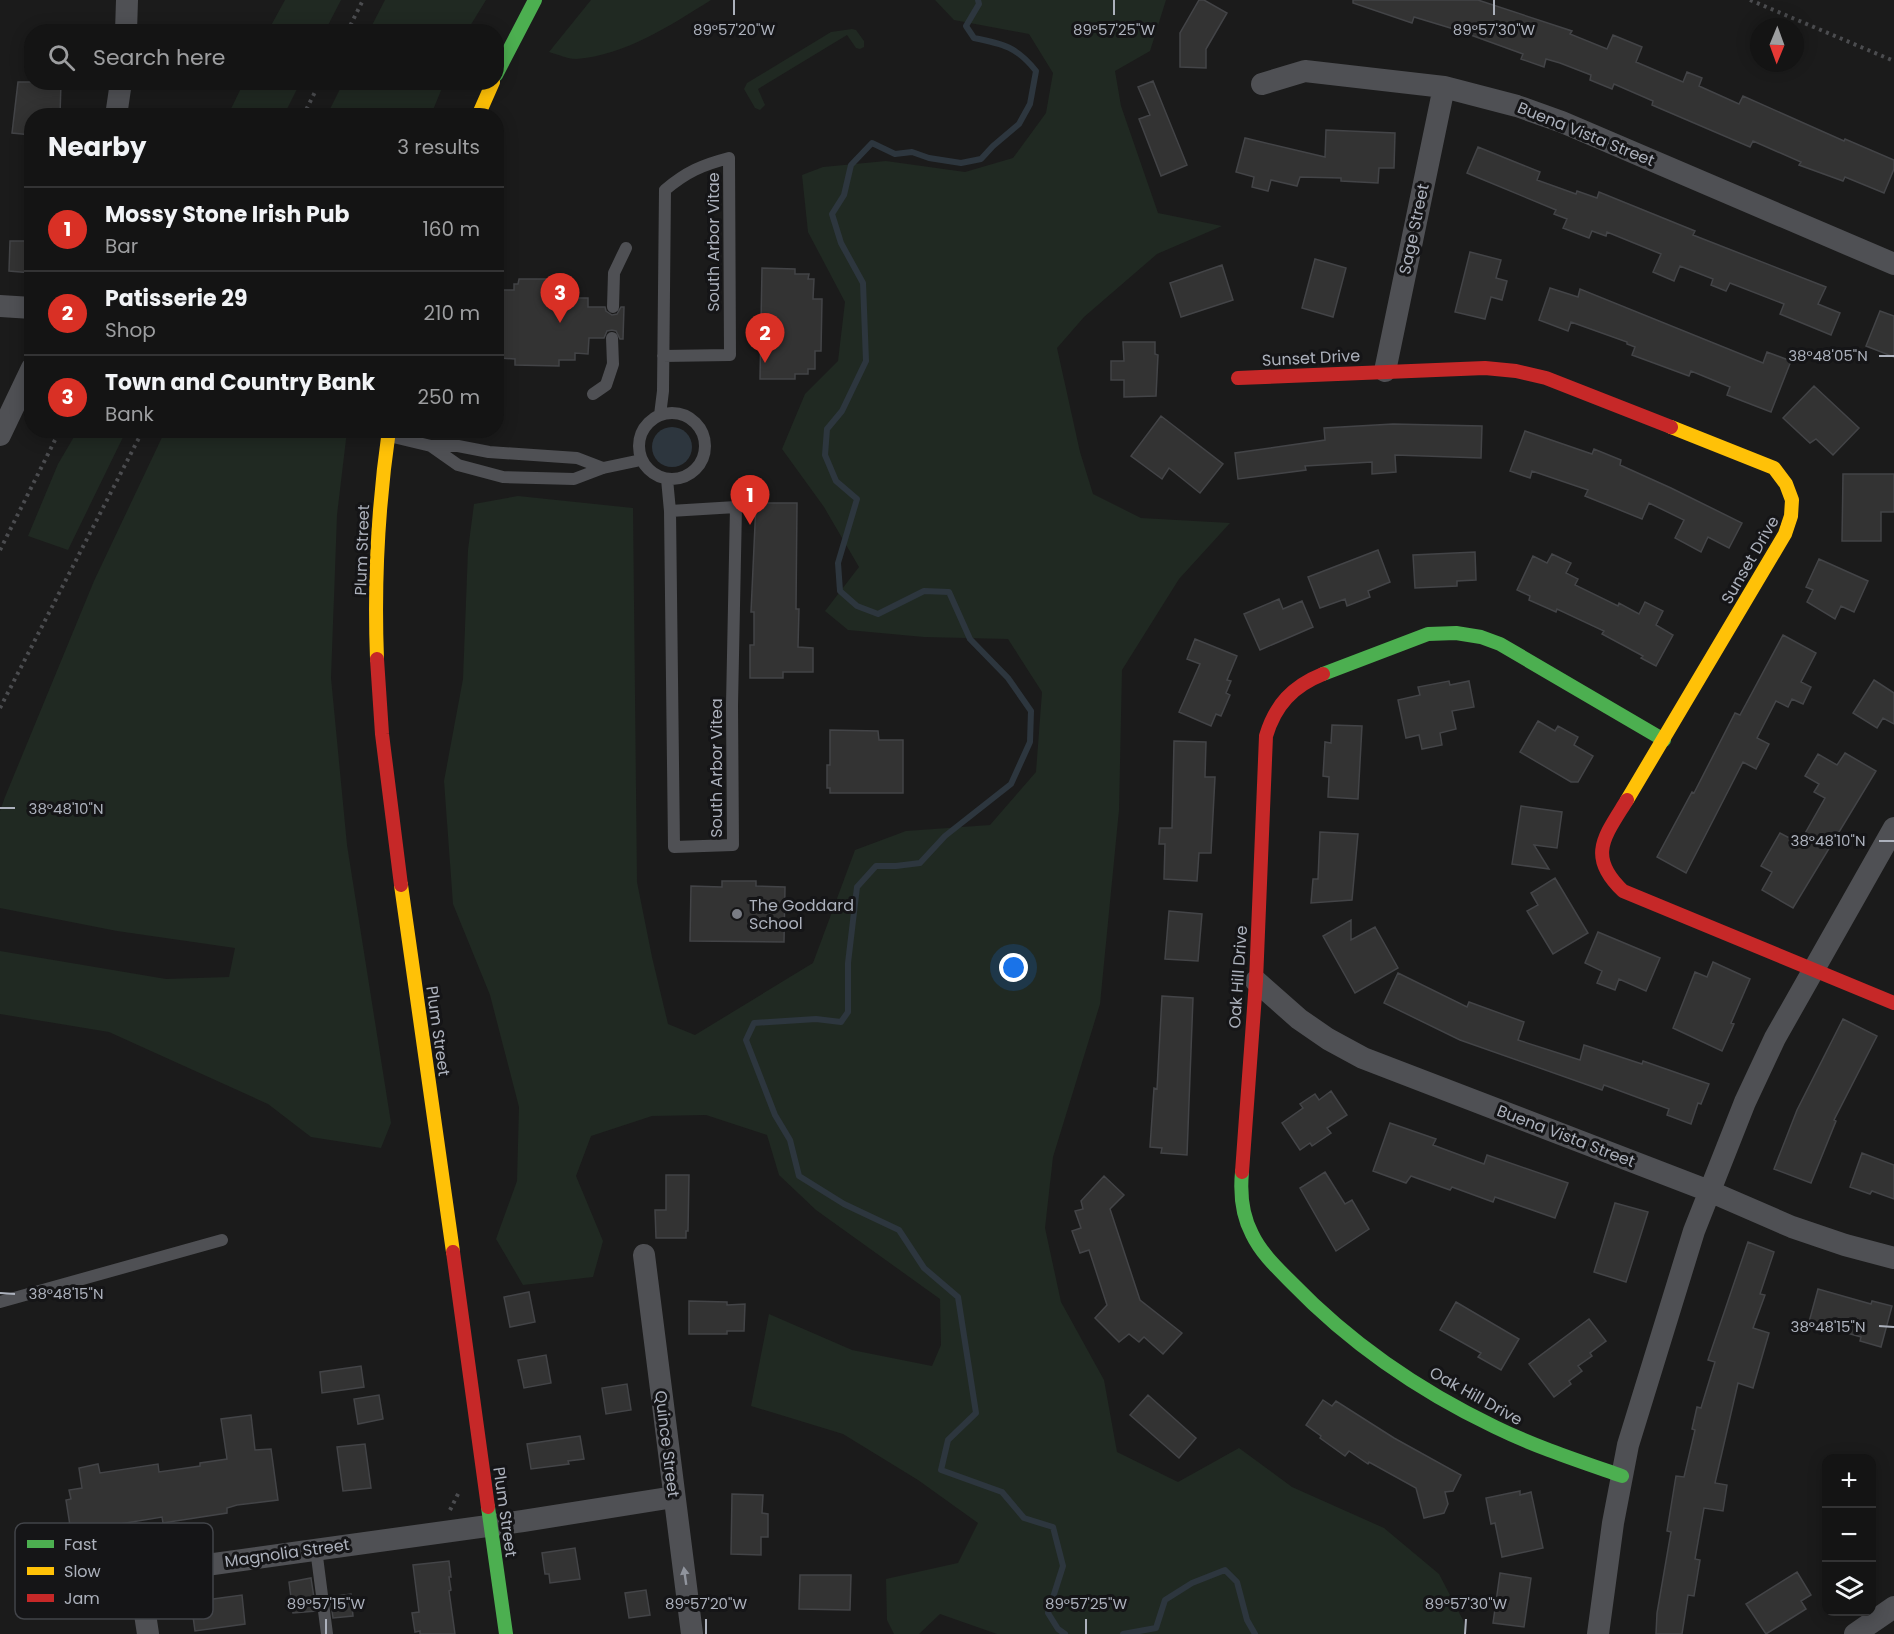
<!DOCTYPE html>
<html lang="en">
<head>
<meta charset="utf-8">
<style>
	:root { --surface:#141414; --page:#212122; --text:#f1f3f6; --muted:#9d9ea0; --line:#333334; --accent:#d93025 }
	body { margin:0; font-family:Poppins,sans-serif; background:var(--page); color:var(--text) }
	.controls { position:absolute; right:18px; bottom:18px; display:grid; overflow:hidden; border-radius:12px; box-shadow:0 3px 15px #0003 }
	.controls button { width:54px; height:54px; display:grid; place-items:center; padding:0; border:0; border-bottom:2px solid var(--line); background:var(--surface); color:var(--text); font:30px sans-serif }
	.compass { position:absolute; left:1750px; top:18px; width:54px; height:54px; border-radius:50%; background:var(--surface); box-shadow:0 3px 15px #0003; rotate:181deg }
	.you { position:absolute; left:1014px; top:968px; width:21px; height:21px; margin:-15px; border:4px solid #fff; border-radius:50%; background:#1a73e8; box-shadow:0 0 0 9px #1a73e833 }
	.badge { display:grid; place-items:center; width:39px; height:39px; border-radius:50%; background:var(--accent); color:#fff; font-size:20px; font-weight:700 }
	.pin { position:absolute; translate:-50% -50px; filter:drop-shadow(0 2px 3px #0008) }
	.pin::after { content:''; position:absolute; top:32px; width:21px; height:18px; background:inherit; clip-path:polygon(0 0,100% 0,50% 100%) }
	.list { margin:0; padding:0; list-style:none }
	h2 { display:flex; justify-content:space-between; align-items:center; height:78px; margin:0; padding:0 24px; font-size:26px }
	h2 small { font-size:20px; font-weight:400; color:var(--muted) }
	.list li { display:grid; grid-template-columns:39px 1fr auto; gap:18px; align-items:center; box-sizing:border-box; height:84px; padding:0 24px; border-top:2px solid var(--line) }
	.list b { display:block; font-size:22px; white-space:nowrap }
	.list p { margin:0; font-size:20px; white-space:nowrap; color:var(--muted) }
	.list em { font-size:20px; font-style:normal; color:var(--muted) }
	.icon { flex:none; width:33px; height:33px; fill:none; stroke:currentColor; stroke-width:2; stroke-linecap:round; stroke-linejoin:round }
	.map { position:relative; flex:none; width:1894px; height:1634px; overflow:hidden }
	.search { position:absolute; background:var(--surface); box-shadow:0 3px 15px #0003; left:24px; top:24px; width:480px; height:66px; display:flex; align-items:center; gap:15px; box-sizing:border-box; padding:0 21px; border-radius:24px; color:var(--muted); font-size:22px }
	.panel { position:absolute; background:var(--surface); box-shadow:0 3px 15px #0003; left:24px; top:108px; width:480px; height:330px; border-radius:24px }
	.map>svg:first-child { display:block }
	.green { fill:#202922 }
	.water { fill:#2d363e }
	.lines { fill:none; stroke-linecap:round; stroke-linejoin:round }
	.stream { stroke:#2d363e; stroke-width:6 }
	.building { fill:#333; stroke:#434447; stroke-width:1.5 }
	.path { stroke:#4b4c4f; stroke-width:4; stroke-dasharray:3 4.5; stroke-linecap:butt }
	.lane { stroke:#4f5054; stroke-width:12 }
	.street { stroke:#4f5054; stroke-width:22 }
	.fast { stroke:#4caf50; stroke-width:14 }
	.slow { stroke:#ffc107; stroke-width:14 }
	.jam { stroke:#c62828; stroke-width:14 }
	.oneway { fill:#90949d }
	.ticks { fill:none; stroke:#acb1bc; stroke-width:2 }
	.poi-dot { fill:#797c84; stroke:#151517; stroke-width:2 }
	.labels { text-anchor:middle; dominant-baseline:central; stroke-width:6; stroke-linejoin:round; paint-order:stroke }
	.street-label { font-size:16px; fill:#acb1bc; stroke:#151517 }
	.poi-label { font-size:16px; fill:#acb1bc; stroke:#151517; text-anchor:start }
	.key { fill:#151517; stroke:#424449; stroke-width:1.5 }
	.key-label { font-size:16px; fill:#acb1bc }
	.ticks-label { font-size:15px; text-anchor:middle; fill:#acb1bc; stroke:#151517; stroke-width:6; stroke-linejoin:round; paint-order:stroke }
</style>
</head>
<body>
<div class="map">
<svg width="1894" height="1634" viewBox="0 0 1894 1634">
	<rect width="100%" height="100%" fill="#1b1b1b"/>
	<path class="green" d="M285 0H341L325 31H268Z
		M385 0H486L467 31H369Z
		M591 0H711C669 26 626 55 576 59 567 59 557 54 549 52Z
		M935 0H1166L1150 51 1115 71 1121 106 1158 213 1222 226 1157 254 1084 317 1057 348 1080 452 1093 494 1141 518 1230 523 1179 579 1122 670 1119 810 1100 1004 1053 1157 1045 1228 1061 1302 1104 1380 1117 1452 1178 1482 1239 1448 1292 1487 1384 1528 1439 1574 1463 1620 1466 1634H997L940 1614 919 1634H894L887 1620 886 1579 958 1563 978 1523 918 1480 843 1434 751 1406 769 1314 852 1350 932 1366 941 1345 940 1299 816 1210 779 1175 767 1135 706 1115 652 1116 591 1136 576 1176 603 1241 593 1277 523 1285 496 1239 517 1181 519 1107 490 995 453 904 444 781 463 679 468 550 474 504 518 496 633 508 637 882 652 957 668 1024 695 1035 813 963 855 850 906 831 990 825 1036 772 1042 692 1008 639 924 637 848 630 825 611 859 567 824 507 782 449 805 394 838 361 845 302 808 232 802 175 823 167 886 161 965 172 1013 158 1046 113 1053 73 1029 34 954 20Z
		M852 29 856 30 864 41V47L860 49 856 48 847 35 758 89 765 105 760 110 755 108 744 89 747 83 831 32Z
		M244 82H300V83L284 115H228Z
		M343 83V82L444 83 431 115H327Z
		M78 430 126 431 68 550 28 536 58 464Z
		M165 431H347L337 515 331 678 347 845 391 1123 381 1148 311 1137 268 1104 109 1032 0 1014V951L166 979 229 977 235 948 117 931 0 908V811L5 797 94 581Z"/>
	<path class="water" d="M652 447a20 20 0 1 1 40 0a20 20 0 1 1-40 0Z"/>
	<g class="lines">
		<path class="stream" d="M978 0 979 4 966 26 974 38C1004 44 1017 47 1036 71L1030 104 1019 124 993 146 981 159 961 163 929 158 912 152 895 154 872 143 851 165 844 195 832 214 841 243 863 283 866 361 842 411 827 429 825 455 836 481 857 499 838 563 840 591 857 606 878 614 924 591 949 592 970 639 1008 678 1031 711 1030 742 1011 784 945 836 920 863 896 866H876L857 887 848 963V1012L841 1022 816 1019 754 1023 746 1040 775 1115 790 1140 799 1176 844 1204 899 1230 924 1268 958 1297 976 1413 948 1440 941 1470 1002 1492 1024 1518 1053 1527 1063 1566 1048 1613 1058 1629 1065 1634
			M1123 1634 1156 1628 1165 1600 1192 1583 1225 1570 1237 1582 1247 1620 1255 1634"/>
	</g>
	<path class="building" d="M1199 0H1204L1227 13 1206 49V68L1180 67V33Z
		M1353 0H1478L1572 31 1570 34 1607 49 1613 35 1642 47 1636 62 1683 82 1687 72 1702 78 1699 86 1739 104 1743 96 1844 141 1845 139 1894 160V169L1884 193 1845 177 1843 181 1799 165 1801 162 1753 141 1750 147 1652 105 1653 101 1614 84 1612 89 1590 80 1591 75 1560 63 1546 59 1544 67 1521 59 1523 54 1457 30 1414 17 1412 23 1353 3Z
		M1153 81 1187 165 1161 176 1139 119 1150 115 1138 87Z
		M18 82H61L60 116H32V135L12 133Z
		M1326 130 1395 133 1394 168H1379L1378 183 1341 181V178L1300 177 1297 186 1271 180 1268 191 1252 187 1254 177 1236 172 1245 138 1325 157Z
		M1478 147 1540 172 1537 180 1576 194 1577 191 1597 198 1599 192 1695 231 1693 235 1826 287 1818 304 1840 313 1831 335 1780 314 1784 304 1730 283 1726 291 1711 285 1713 279 1680 266 1674 281 1653 272 1661 254 1607 232 1606 236 1592 231 1589 238 1563 228 1567 219 1554 214 1556 210 1467 173Z
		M10 241H32V273L9 271Z
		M1470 252 1501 260 1496 278 1507 281 1502 300 1491 297 1485 319 1455 312Z
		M1315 259 1346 268 1333 317 1302 308Z
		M1222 265 1233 300 1181 317 1170 283Z
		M762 268 795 269V274H809L808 279H814L813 299H822L821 351H815V369H808V374H795V379H760Z
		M519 279H558V284H563L562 291 574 292 573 298H588V307H605L606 311 612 315 617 314 621 307H624L623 339H620L616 331 612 330 607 331 604 338H589L588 354 575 353V360H559V366L515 365V359L500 358V351H496V297H502V290H514V284H518Z
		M1550 288 1578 297 1580 289 1763 363 1767 352 1791 361 1771 412 1727 395 1730 387 1691 371 1689 376 1632 355 1635 347 1627 344V342L1571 322 1568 331 1539 320Z
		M1880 311 1894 316V357L1866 346Z
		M1123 342H1155V354L1158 355 1156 396 1124 397V380H1111V361H1124Z
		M1814 386 1859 428 1833 455 1816 439 1810 443 1783 418Z
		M1161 416 1223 464 1200 493 1169 468 1162 479 1131 456Z
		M1393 424 1482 426 1481 458 1395 455 1396 472 1372 474V462L1305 466 1306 470 1238 479 1235 453 1325 440 1324 428Z
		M1525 431 1592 454 1594 449 1621 460 1620 465 1671 488 1742 523 1729 548 1708 537 1701 552 1675 538 1684 520 1649 503 1642 519 1585 496 1588 490 1532 471 1530 478 1510 471Z
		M1843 474H1894V512H1881V541H1842Z
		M756 503H797L796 609H799L798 647 813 648V672H783V678H750V645H754V612H751Z
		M1378 550 1390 582 1368 591 1370 597 1347 606 1345 599 1320 608 1308 577Z
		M1475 552 1476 580 1457 581V586L1415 588 1413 555Z
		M1552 554 1571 563 1566 573 1578 579 1575 585 1618 606 1619 603 1639 614 1645 602 1663 611 1656 625 1673 635 1656 666 1641 658 1643 656 1602 634 1604 631 1557 609 1556 612 1529 600 1530 596 1517 590 1533 556 1547 563Z
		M1819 559 1868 581 1854 612 1841 606 1835 619 1807 602 1813 590 1806 587Z
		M1279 599 1283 609 1302 601 1313 627 1260 650 1244 614Z
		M1783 635 1816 653 1801 682 1811 687 1803 704 1792 699 1788 707 1776 701 1757 738 1769 744 1756 769 1743 762 1686 873 1657 857 1692 792 1694 793 1735 713 1740 715Z
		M1195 639 1237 656 1227 680 1231 681 1226 693 1230 695 1221 716 1216 714 1211 726 1179 712 1200 664 1187 659Z
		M1874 680 1894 693V724L1883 718 1877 728 1853 713Z
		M1449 681 1450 685 1469 681 1474 707 1452 711 1456 729 1440 733 1442 745 1422 749 1419 735 1406 738 1398 700 1420 695 1418 687Z
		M1538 721 1555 731 1558 726 1578 737 1574 745 1593 756 1578 782H1571L1520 752Z
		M1332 725 1362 726 1358 799 1328 797 1329 777 1323 776 1325 742 1331 743Z
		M830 730 878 731 879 740H903V793H830V788H827V765H830Z
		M1174 741 1206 742 1205 777H1215L1211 853H1199L1197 881 1164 879 1165 844H1159L1160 828H1172Z
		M1845 753 1876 771 1793 908 1762 890 1772 872 1761 866 1780 833 1797 842 1802 834 1804 835 1825 798 1814 792 1819 784 1805 776 1818 754 1837 765Z
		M1521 806 1562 812 1557 848 1534 845 1549 869 1512 864Z
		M1320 832 1358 834 1352 900 1311 903 1313 879H1318Z
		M1555 878 1588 933 1553 954 1527 911 1538 905 1531 893Z
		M722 881H756V886L785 887 784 942 690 941 691 886 722 887Z
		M1169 911 1202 914 1198 961 1165 959Z
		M1351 920V940L1375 927 1398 968 1355 993 1323 936Z
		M1598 932 1660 958 1646 991 1619 979 1615 990 1597 983 1602 971 1585 963Z
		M1713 962 1750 979 1731 1023 1734 1024 1722 1051 1673 1028 1695 972 1707 977Z
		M1398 973 1467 1007 1469 1002 1524 1022 1518 1040 1580 1060 1584 1045 1642 1064 1643 1061 1709 1084 1701 1104 1698 1103 1691 1124 1667 1115 1669 1109 1604 1085 1602 1090 1460 1040 1384 1003Z
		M1162 996 1193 998 1187 1155 1161 1153 1162 1148 1150 1147 1154 1088 1157 1089Z
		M1843 1019 1877 1036 1834 1120 1836 1121 1811 1183 1774 1169 1797 1110Z
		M1331 1091 1347 1115 1327 1128 1331 1133 1312 1146 1310 1143 1300 1150 1282 1123 1303 1108 1300 1104 1315 1094 1319 1100Z
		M1390 1123 1436 1139 1433 1145 1484 1164 1487 1155 1568 1183 1555 1218 1495 1197 1493 1202 1452 1187 1450 1190 1411 1176 1406 1183 1373 1171Z
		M1862 1153 1894 1165V1199L1872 1191 1870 1194 1850 1187Z
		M1325 1172 1345 1204 1352 1200 1369 1229 1336 1251 1300 1188Z
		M666 1175H689L688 1231H686V1238H656L655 1210H666Z
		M1104 1176 1124 1195 1110 1209 1140 1300 1182 1333 1163 1354 1144 1337 1139 1342 1129 1334 1119 1342 1095 1318 1107 1305 1089 1250 1080 1253 1072 1231 1081 1228 1075 1211 1083 1209 1081 1201Z
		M1615 1203 1648 1212 1626 1282 1594 1272Z
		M1748 1242 1774 1252 1760 1294 1765 1295 1753 1328 1769 1333 1753 1388 1738 1383 1715 1483 1727 1485 1723 1511 1704 1508 1695 1559 1700 1560 1694 1596 1688 1595 1682 1634H1656L1657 1613 1671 1532 1667 1531 1676 1476 1684 1477 1695 1430 1692 1429 1697 1407 1701 1408 1715 1362 1708 1360Z
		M1818 1289 1871 1304 1872 1301 1892 1306 1881 1347 1860 1341 1861 1337 1809 1322Z
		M529 1292 535 1322 510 1327 504 1297Z
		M689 1301 727 1302V1305L745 1304 744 1331H727V1334H689Z
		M1456 1302 1519 1339 1501 1370 1478 1357 1481 1353 1440 1330Z
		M1589 1319 1606 1341 1590 1353 1592 1356 1578 1366 1582 1371 1569 1381 1571 1384 1554 1397 1529 1364Z
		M546 1355 551 1383 524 1388 518 1360Z
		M361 1366 364 1387 322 1393 320 1372Z
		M627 1384 631 1410 606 1414 602 1388Z
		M379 1395 383 1419 358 1424 354 1399Z
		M1148 1395 1196 1438 1179 1458 1130 1415Z
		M1323 1400 1332 1406 1336 1401 1394 1438 1461 1475 1453 1491 1445 1492 1448 1504 1444 1513 1424 1518 1416 1488 1369 1462 1368 1464 1349 1451 1345 1456 1320 1438 1321 1436 1306 1425Z
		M251 1415 255 1450 271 1449 278 1500 237 1505 227 1508V1513L163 1523 162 1517 71 1532 66 1500 71 1499 69 1490 82 1488 79 1468 98 1464 100 1473 158 1464 159 1472 200 1466V1463L227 1459 221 1419Z
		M580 1436 584 1459 568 1461 569 1464 531 1469 527 1444Z
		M365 1444 371 1488 343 1491 337 1447Z
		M1520 1491V1495L1531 1492 1543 1548 1502 1557 1495 1523 1491 1524 1486 1498Z
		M732 1494 763 1495 762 1513 768 1514V1537H761V1555L731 1554Z
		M575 1548 580 1579 550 1583 549 1574H545L542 1553Z
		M449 1561 451 1577H449L451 1590 449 1591 455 1634H420V1631L415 1632 412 1613 419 1612 413 1565Z
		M1797 1572 1811 1595 1801 1601 1806 1609 1766 1634 1746 1604Z
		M1500 1573 1531 1578 1524 1627 1493 1623Z
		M800 1575H851L850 1610 799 1609Z
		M311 1578 316 1611 293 1613 289 1582Z
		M646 1590 650 1615 629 1618 625 1593Z
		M351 1594 353 1616 333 1618 330 1597Z
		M242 1595 245 1624 195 1631 191 1602Z"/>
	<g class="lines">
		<path class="path" d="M1750 0 1894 61
			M347 32 363 0
			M303 116 320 82
			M0 550 60 430
			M0 708 143 430
			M450 1510 460 1490"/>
		<path class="lane" d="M613 307 614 273 626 248
			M593 394 606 385 613 364 612 338
			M639 446a33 33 0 1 1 66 0a33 33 0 1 1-66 0Z
			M660 415 663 391 665 190C686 172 702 165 729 158L730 355 663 356
			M389 436 431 446 458 465 503 477 574 479 603 468 641 460
			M431 446H458L489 452 577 458 603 468
			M667 479 670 511 674 847 733 845 732 705 736 507 670 511
			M0 1302 222 1240
			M316 1549 327 1634"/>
		<path class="street" d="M126 32 127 0
			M1262 84 1305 71 1444 87 1517 106 1562 122 1894 264
			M116 116 121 82
			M0 306 32 308
			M1385 371 1444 87
			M0 435 32 368
			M1256 981 1299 1019 1328 1039 1363 1058 1709 1191 1792 1227 1845 1245 1894 1258
			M644 1255 692 1634
			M139 1574 148 1634
			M84 1582 523 1521 674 1497
			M1598 1634 1613 1523 1628 1445 1694 1231 1745 1102 1775 1038 1894 828
			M1855 1634 1894 1607"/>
		<path class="fast" d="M496 75 535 0
			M1323 674 1428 634 1456 633 1481 637 1500 644 1664 740
			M1242 1172C1240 1193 1242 1215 1252 1234 1261 1253 1277 1268 1292 1283 1350 1343 1420 1391 1495 1427 1536 1447 1579 1461 1622 1476
			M488 1507 506 1634"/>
		<path class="slow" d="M478 116 493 82
			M377 659C374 582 378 506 389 430
			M1627 800 1785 534 1791 516 1792 500 1786 484 1774 468 1671 427
			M401 885 453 1252"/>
		<path class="jam" d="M1238 378 1485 368 1516 371 1546 378 1671 427
			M377 659 382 734 401 885
			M1627 800C1605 836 1586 856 1623 891L1894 1003
			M1242 1172 1256 981 1266 736C1275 705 1293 686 1323 674
			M453 1252 488 1507"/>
	</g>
	<defs><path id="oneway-solid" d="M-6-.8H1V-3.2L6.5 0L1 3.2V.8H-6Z" transform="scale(1.5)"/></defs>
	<use class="oneway" href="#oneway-solid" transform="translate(685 1576) rotate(-98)"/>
	<path class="ticks" d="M734 15V0M1114 15V0M1494 15V0M1879 356H1894M0 808H15M1879 841H1894M0 1293 15 1294M1879 1326 1894 1327M326 1634V1619M706 1634V1619M1086 1634V1619M1465 1634 1466 1619"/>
	<circle class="poi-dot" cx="737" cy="914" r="6"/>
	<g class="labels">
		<g class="street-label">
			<text transform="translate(1586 134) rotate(22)">Buena Vista Street</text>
			<text transform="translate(1414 229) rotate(-78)">Sage Street</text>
			<text transform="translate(713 242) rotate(-90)">South Arbor Vitae</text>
			<text transform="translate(1311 358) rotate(-3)">Sunset Drive</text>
			<text transform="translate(362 550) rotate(-88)">Plum Street</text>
			<text transform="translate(1750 560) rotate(-60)">Sunset Drive</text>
			<text transform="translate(716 768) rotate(-90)">South Arbor Vitea</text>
			<text transform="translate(1238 977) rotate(-86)">Oak Hill Drive</text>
			<text transform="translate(438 1031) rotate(82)">Plum Street</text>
			<text transform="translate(1566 1136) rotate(21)">Buena Vista Street</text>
			<text transform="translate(1476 1396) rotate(29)">Oak Hill Drive</text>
			<text transform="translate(667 1444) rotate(83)">Quince Street</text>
			<text transform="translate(505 1512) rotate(82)">Plum Street</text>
			<text transform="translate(287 1553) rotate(-8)">Magnolia Street</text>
		</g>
		<g class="poi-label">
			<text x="749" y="905">The Goddard<tspan x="749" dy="18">School</tspan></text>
		</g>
	</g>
	<rect x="15" y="1523" width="198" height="96" rx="9" class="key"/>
	<rect x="27" y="1540" width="27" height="8" fill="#4caf50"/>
	<rect x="27" y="1567" width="27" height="8" fill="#ffc107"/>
	<rect x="27" y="1594" width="27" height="8" fill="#c62828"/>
	<g class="key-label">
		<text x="64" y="1550">Fast</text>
		<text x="64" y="1577">Slow</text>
		<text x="64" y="1604">Jam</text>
	</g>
	<g class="ticks-label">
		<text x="734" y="35">89°57'20"W</text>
		<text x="1114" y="35">89°57'25"W</text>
		<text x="1494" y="35">89°57'30"W</text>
		<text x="1828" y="361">38°48'05"N</text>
		<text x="66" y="814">38°48'10"N</text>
		<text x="1828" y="846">38°48'10"N</text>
		<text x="66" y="1299">38°48'15"N</text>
		<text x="1828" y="1332">38°48'15"N</text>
		<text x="326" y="1609">89°57'15"W</text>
		<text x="706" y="1609">89°57'20"W</text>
		<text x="1086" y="1609">89°57'25"W</text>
		<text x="1466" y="1609">89°57'30"W</text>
	</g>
</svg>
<div class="controls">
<button>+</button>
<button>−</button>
<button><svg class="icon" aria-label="layers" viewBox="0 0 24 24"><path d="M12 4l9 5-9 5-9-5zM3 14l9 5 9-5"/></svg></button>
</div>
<svg class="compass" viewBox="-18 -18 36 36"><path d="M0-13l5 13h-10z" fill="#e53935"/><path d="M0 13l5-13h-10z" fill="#9d9ea0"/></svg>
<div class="you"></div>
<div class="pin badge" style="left:750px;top:525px">1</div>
<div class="pin badge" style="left:765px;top:363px">2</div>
<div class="pin badge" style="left:560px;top:323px">3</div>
<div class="search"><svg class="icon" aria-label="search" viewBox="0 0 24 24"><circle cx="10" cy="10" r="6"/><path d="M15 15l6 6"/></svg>Search here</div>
<section class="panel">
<h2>Nearby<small>3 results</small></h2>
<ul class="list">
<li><span class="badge">1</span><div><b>Mossy Stone Irish Pub</b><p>Bar</p></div><em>160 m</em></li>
<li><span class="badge">2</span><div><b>Patisserie 29</b><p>Shop</p></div><em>210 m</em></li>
<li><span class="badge">3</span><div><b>Town and Country Bank</b><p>Bank</p></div><em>250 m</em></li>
</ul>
</section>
</div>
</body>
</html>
